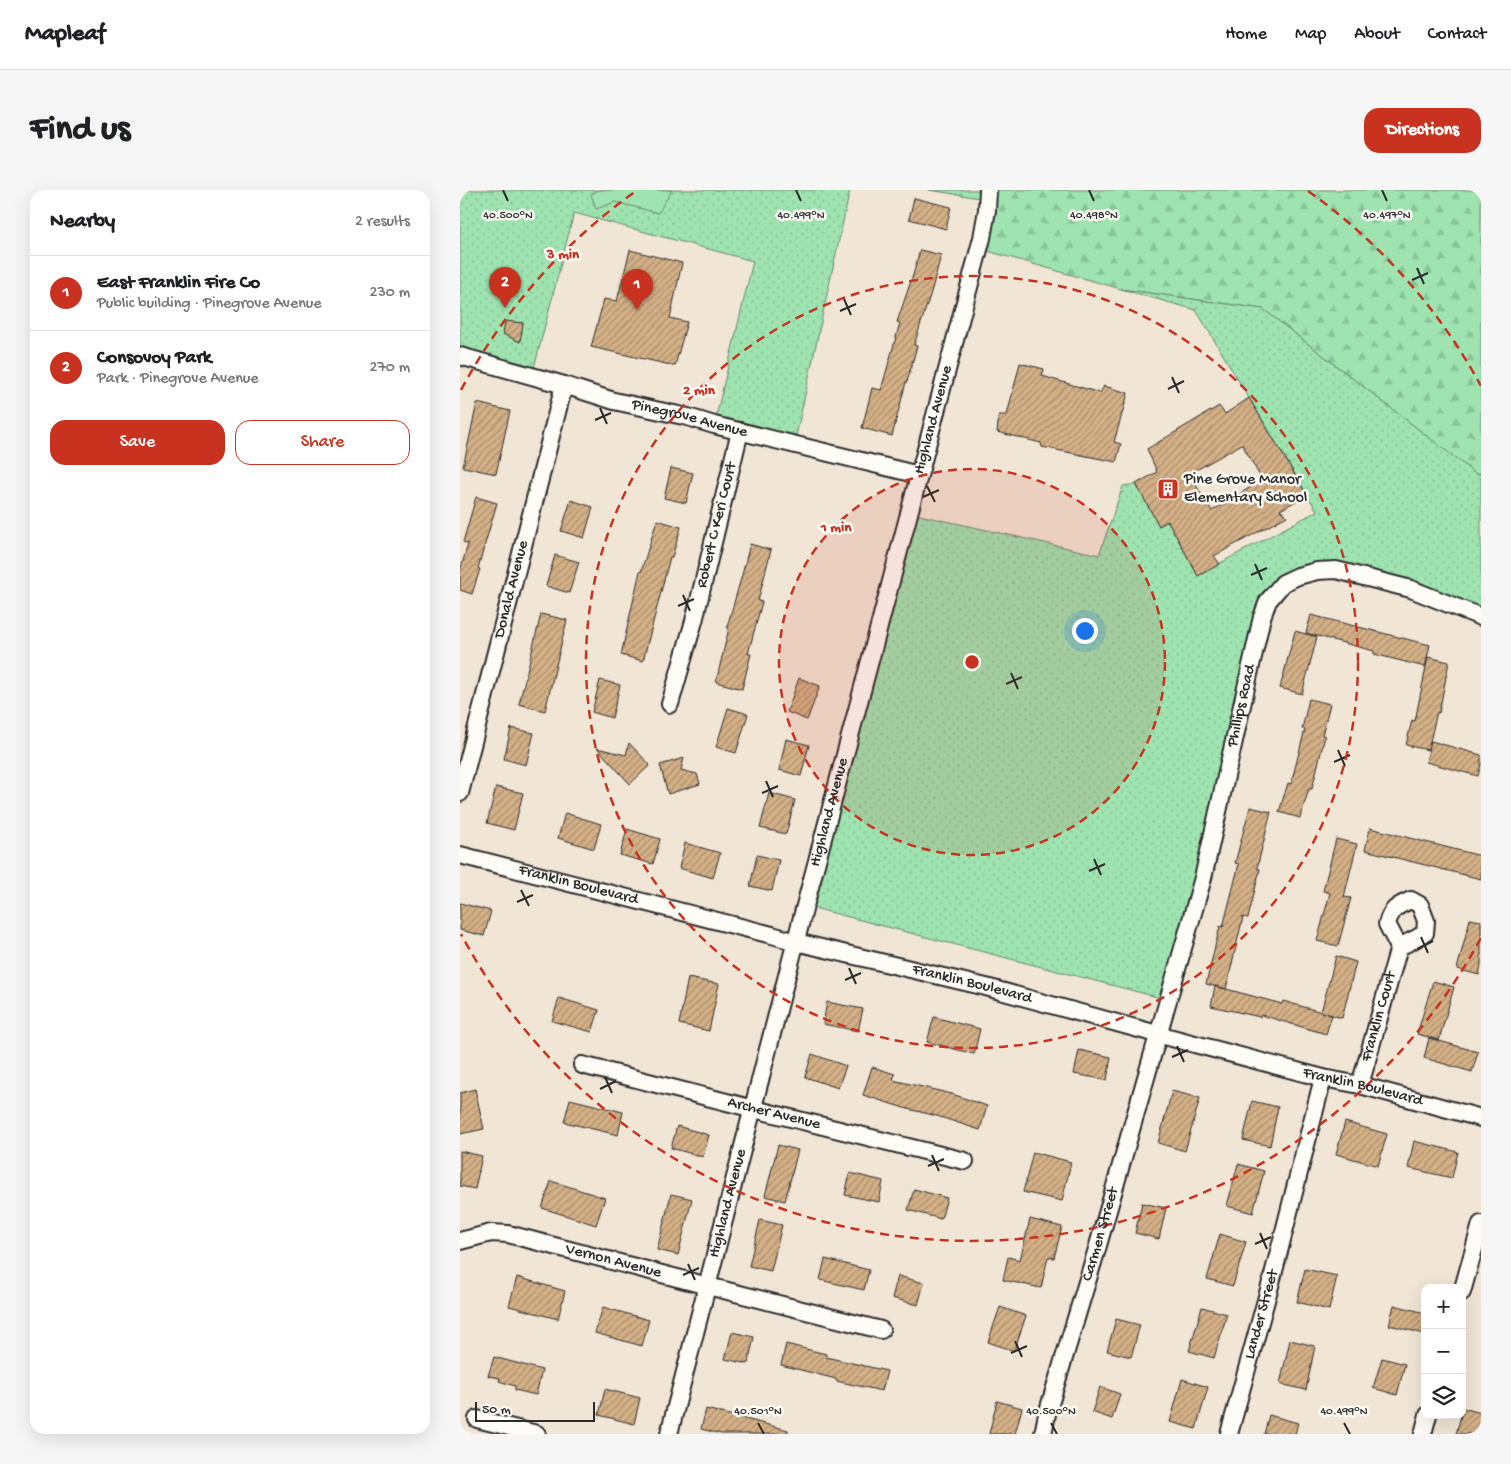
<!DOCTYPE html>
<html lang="en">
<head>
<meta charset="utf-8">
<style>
	:root { --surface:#fff; --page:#f6f6f6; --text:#202124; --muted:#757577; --line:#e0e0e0; --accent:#c8321e }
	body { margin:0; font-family:"Gochi Hand",sans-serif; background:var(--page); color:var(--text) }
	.controls { position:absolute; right:15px; bottom:15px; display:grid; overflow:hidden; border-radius:10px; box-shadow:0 5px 20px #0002 }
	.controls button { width:45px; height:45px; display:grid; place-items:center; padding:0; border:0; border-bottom:1px solid var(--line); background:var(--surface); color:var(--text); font:25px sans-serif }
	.scale { position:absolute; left:15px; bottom:12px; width:120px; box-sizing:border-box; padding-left:5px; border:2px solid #2b2b2b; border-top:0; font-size:14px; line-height:18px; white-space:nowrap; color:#2b2b2b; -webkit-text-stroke:4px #fdfcf7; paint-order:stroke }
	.you { position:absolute; left:624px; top:440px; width:18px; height:18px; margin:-12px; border:4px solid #fff; border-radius:50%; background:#1a73e8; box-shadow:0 0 0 8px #1a73e833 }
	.badge { display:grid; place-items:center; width:32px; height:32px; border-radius:50%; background:var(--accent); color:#fff; font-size:16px; font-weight:700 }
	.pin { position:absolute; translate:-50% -41px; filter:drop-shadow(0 1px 2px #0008) }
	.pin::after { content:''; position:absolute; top:26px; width:18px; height:15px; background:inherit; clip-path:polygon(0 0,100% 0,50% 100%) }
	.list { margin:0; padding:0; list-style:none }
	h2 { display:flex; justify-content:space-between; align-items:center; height:65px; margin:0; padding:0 20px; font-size:21px }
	h2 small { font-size:16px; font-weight:400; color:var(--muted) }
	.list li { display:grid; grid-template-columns:32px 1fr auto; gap:15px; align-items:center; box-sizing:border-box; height:75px; padding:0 20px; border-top:1px solid var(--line) }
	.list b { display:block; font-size:19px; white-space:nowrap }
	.list p { margin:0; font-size:16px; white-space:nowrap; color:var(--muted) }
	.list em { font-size:16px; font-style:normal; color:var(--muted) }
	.actions { display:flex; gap:10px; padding:15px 20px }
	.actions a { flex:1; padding:11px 0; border:1px solid var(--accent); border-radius:15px; text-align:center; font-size:18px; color:var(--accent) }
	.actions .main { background:var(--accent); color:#fff }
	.icon { flex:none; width:28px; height:28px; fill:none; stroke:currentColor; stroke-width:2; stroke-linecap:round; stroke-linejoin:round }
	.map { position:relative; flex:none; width:1021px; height:1244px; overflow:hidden; border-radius:15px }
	header { display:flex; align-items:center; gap:30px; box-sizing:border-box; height:70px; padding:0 25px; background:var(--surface); border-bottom:1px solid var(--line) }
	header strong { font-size:24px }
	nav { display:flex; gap:28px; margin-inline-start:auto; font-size:18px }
	.intro { display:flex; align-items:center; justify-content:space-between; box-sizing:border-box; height:120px; padding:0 30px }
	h1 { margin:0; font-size:35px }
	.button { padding:12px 22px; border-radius:15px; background:var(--accent); color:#fff; font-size:18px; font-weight:700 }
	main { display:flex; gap:30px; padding:0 30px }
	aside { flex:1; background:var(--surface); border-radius:15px; box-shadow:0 5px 20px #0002 }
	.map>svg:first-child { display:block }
	.forest { fill:url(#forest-firs); stroke:#64876e }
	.park { fill:url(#park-dots); stroke:#64876e }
	.garden { fill:#9ee3b0; stroke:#64876e }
	.building { fill:url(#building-hatch); stroke:#2b2b2b; fill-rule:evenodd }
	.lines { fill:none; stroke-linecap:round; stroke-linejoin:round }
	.minor-casing { stroke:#2b2b2b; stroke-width:20 }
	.minor { stroke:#fdfcf7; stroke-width:16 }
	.ticks { fill:none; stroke:#2b2b2b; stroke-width:2 }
	.ring { fill:none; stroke:#c8321e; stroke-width:2.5; stroke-dasharray:9 6 }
	.labels { text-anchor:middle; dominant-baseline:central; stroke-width:5; stroke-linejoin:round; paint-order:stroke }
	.street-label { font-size:16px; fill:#2b2b2b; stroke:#fdfcf7 }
	.poi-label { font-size:16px; fill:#2b2b2b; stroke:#fdfcf7; text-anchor:start }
	.ticks-label { font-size:12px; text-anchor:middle; fill:#2b2b2b; stroke:#fdfcf7; stroke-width:5; stroke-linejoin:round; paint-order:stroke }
	.centre { fill:#c8321e; stroke:#fdfcf7; stroke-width:2.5 }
	.ring-label { font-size:15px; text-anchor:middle; font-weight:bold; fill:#c8321e; stroke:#fdfcf7; stroke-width:5; stroke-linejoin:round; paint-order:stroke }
</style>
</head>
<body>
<header>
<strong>Mapleaf</strong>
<nav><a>Home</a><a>Map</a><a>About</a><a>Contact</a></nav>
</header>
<div class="intro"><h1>Find us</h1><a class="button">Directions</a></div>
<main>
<aside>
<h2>Nearby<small>2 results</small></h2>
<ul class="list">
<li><span class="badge">1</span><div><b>East Franklin Fire Co</b><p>Public building · Pinegrove Avenue</p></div><em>230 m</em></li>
<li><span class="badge">2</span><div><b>Consovoy Park</b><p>Park · Pinegrove Avenue</p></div><em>270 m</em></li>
</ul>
<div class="actions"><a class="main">Save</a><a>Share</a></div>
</aside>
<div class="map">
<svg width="1021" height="1244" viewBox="0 0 1021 1244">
	<defs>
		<pattern id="forest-firs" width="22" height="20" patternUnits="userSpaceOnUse" patternTransform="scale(1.25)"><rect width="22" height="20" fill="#9ee3b0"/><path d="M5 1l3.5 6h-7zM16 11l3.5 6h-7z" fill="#88c398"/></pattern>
		<pattern id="park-dots" width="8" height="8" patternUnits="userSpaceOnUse" patternTransform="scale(1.25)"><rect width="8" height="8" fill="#9ee3b0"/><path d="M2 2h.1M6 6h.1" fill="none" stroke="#88c398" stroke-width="1.8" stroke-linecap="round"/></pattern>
		<pattern id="building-hatch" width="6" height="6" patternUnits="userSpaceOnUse" patternTransform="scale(1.25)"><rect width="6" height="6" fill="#d4b086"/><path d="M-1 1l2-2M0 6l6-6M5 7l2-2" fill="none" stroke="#ac8f6e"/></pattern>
	</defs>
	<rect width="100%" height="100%" fill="#f1e5d5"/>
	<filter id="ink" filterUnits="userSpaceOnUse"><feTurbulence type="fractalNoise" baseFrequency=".02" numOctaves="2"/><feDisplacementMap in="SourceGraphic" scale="10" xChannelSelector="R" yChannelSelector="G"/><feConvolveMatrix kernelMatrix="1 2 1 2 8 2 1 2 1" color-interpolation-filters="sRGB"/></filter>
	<g filter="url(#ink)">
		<path class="forest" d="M469 0H1021V284H1016L803 119 661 99 517 58 526 9Z"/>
		<path class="park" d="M0 0H390L334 255 254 235 293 71 114 23 72 186 0 166Z
			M661 99 803 119 1016 284H1021V419L887 373 820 398 705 809 350 717 450 323 639 365 663 296 676 294 699 335 708 331 738 385 857 321 736 120Z"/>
		<path class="garden" d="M139 0H211V2L198 23 155 12 136 19 131 4Z"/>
		<path class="building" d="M454 8 491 17 486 39 449 29Z
			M170 60 222 73 210 128 227 132 215 176 131 157 144 109 157 111Z
			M460 60 481 65 472 99 454 155 457 156 447 192H446L432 246 402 238 412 198 421 200 440 133 437 132 453 85Z
			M45 131 63 133 60 152 43 144Z
			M560 173 584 179 582 186 640 203 644 196 668 203 654 252 661 254 656 272 582 257 581 253 537 242 539 225H547Z
			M789 208 847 305 820 320 827 326 754 366 760 374 738 386 708 331 699 336 676 294 697 282 687 259 759 216 765 224ZM782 254 802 290 752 321 729 284Z
			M17 213 50 221 36 284 3 277Z
			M211 278 233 283 226 313 204 308Z
			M16 307 37 313 18 378 20 379 12 404 0 400V381L8 354 3 352Z
			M111 310 133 317 124 348 101 341Z
			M197 330 221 337 212 367H210L183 471 161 465 180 381 181 382Z
			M290 354 311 360 298 411 302 412 288 464H291L282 499 256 492 269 438 267 437 282 385Z
			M95 365 119 372 109 403 86 396Z
			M81 424 107 430 85 521 59 514Z
			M851 425 970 455 965 477 914 464V461L846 443Z
			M835 441 857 447 842 504 820 498Z
			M968 467 989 472 979 523 977 522 968 560 946 555 952 530 955 531Z
			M339 488 360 496 347 530 327 522Z
			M140 490 160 495 152 528 132 522Z
			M849 509 870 514 862 545 865 546 852 599H849L840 628 819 622 828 593 831 594 845 539H842Z
			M268 518 288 524 276 563 256 557Z
			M51 538 74 543 66 575 44 569Z
			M326 549 349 555 341 586 319 580Z
			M971 551 1021 565V574L1018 586 966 572Z
			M169 553 190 575 170 594 137 558 166 565Z
			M224 568 221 580 237 584 240 594 208 604 200 575Z
			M36 597 63 603 54 640 27 633Z
			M309 603 335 610 326 644 300 638Z
			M790 617 811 622 797 678 800 679 788 728 783 727 766 799 746 794 760 736 763 737 779 674 775 673Z
			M105 623 141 634 134 659 98 648Z
			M910 638 1021 666V689L905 660Z
			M167 639 200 649 193 674 160 665Z
			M876 649 897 654 884 707 891 708 878 756 857 751 870 703 863 701Z
			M225 653 260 663 253 688 219 678Z
			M297 665 319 670 312 701 290 696Z
			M0 713 31 721 24 746 0 740Z
			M1010 729 1021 731V775L1019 785 997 779Z
			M876 766 896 772 882 828 861 822Z
			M228 788 259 794 249 841 219 834Z
			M973 791 994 797 979 850 957 844Z
			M755 796 822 814 823 811 872 825 866 844 801 825 800 827 751 816Z
			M99 808 139 820 132 842 92 831Z
			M367 812 403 819 398 841 363 834Z
			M474 827 520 839 514 864 467 852Z
			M969 848 1018 862 1012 882 964 868Z
			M619 860 651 867 647 890 614 884Z
			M352 864 386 876 378 898 345 887Z
			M412 877 435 884 433 890 492 904 527 916 520 940 477 926 444 918 403 905Z
			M15 899 24 939 0 944V903Z
			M712 901 740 908 725 961 698 953Z
			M110 909 163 922 158 945 104 932Z
			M792 911 818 917 810 956 783 950Z
			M885 932 927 944 918 976 876 964Z
			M217 936 249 945 243 967 211 958Z
			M954 951 998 962 992 988 948 978Z
			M318 955 338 960 325 1011 305 1006Z
			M0 961 22 966 15 999 0 996Z
			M573 962 611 972 602 1011 563 1002Z
			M778 974 804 981 793 1023 767 1016Z
			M390 983 423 991 419 1012 385 1005Z
			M91 991 145 1008 136 1035 82 1018Z
			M454 999 487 1008 481 1029 448 1020Z
			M211 1004 232 1009 218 1065 197 1060Z
			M682 1013 706 1018 699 1049 675 1043Z
			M570 1029 602 1037 594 1068 588 1067 581 1098 543 1090 548 1067 560 1070Z
			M300 1030 322 1035 311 1081 289 1076Z
			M760 1044 786 1052 773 1096 747 1089Z
			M365 1069 409 1080 404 1100 360 1090Z
			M845 1079 877 1086 869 1120 837 1112Z
			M438 1086 464 1093 458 1115 432 1108Z
			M57 1087 105 1101 98 1129 49 1116Z
			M934 1115 965 1123V1144L929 1135Z
			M143 1117 189 1130 182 1156 135 1143Z
			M540 1117 566 1126 554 1161 528 1152Z
			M742 1117 767 1124 754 1168 729 1161Z
			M656 1129 680 1135 671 1167 647 1161Z
			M272 1142 294 1147 288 1174 265 1169Z
			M830 1150 855 1156 846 1200 820 1194Z
			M326 1154 366 1164V1167L427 1181 422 1201 376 1191V1189L321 1175Z
			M34 1167 82 1180 76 1205 55 1200V1196L39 1191 40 1188 28 1186Z
			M922 1168 945 1174 937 1205 913 1198Z
			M722 1189 748 1197 736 1239 710 1232Z
			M640 1197 660 1204 652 1229 632 1222Z
			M145 1199 180 1208 174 1234 139 1225Z
			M537 1211 562 1218 555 1244H529Z
			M1003 1218 1021 1223V1244H996Z
			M246 1219 328 1240V1244H261L241 1239Z
			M809 1225 838 1233 835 1244H804Z"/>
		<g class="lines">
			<g class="minor-casing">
				<g id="minor">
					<path id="s1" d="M0 166 104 195 154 211 228 227 254 235 459 285"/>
					<path id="s2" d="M210 514 234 431 280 241"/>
					<path id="s3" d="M0 603 104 195"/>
					<path id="s4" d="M0 665 312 745 336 752 526 797 697 844 863 888 900 895 1021 928"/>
					<path d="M951 710 960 715 966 731 965 743 955 749 939 757 927 734C931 719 937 716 951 710Z"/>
					<path id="s5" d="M122 875 294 919 505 971"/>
					<path id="s6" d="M900 895 939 757"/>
					<path id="s7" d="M0 1051 31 1043 48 1044 248 1096 421 1140"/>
					<path d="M1002 1102 1021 1034"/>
					<path d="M17 1229 77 1244"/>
					<path id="s8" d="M209 1244 341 731 522 48 527 20 528 0"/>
					<path id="s9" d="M583 1244 587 1224 637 1059 743 688 802 427 808 411 823 393 838 386 857 381 876 380 951 399 1021 427"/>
					<path id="s10" d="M769 1244 813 1085 863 888"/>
					<path d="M963 1244 968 1225"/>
				</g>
			</g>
			<use href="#minor" class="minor"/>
		</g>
	</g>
	<path class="ticks" d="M43 0 48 11M336 0 341 11M629 0 634 11M922 0 927 11M957 78 964 94M952 90 968 83M384 109 391 125M380 121 396 114M712 187 719 203M708 199 724 191M140 218 147 234M135 230 151 223M467 296 475 312M463 307 479 300M795 374 802 390M791 385 807 378M223 405 230 421M218 416 234 409M551 483 558 499M546 494 562 487M878 560 885 576M874 572 890 565M306 591 313 607M302 603 318 596M634 669 641 685M629 681 645 674M61 700 69 716M57 712 73 705M961 747 968 763M957 759 973 751M389 778 396 794M385 790 401 783M717 856 724 872M712 867 728 860M145 887 152 903M140 899 156 891M472 965 479 981M468 976 484 969M800 1043 807 1059M795 1054 811 1047M228 1074 235 1090M223 1085 239 1078M555 1151 562 1167M551 1163 567 1156M298 1233 304 1244M591 1233 597 1244M884 1233 890 1244"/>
	<circle cx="512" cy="472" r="193" fill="#c8321e" fill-opacity=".12"/>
	<g class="ring">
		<circle cx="512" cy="472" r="193"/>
		<circle cx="512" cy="472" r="386"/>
		<path d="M1021 748A579 579 0 0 1 1 744M1 200A579 579 0 0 1 176 1M848 1A579 579 0 0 1 1021 196"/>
	</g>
	<defs>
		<g id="building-square" transform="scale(1.125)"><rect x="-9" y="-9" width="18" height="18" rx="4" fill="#c8321e" stroke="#fdfcf7"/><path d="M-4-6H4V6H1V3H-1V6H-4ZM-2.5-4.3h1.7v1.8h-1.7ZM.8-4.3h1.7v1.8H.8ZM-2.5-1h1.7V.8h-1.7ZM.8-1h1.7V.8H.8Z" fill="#fff"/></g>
	</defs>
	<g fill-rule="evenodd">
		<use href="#building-square" x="708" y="299"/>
	</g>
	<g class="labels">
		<g class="street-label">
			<text stroke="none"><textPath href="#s1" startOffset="238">Pinegrove Avenue</textPath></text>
			<text stroke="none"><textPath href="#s8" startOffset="1048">Highland Avenue</textPath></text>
			<text stroke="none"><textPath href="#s2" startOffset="185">Robert C Keri Court</textPath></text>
			<text stroke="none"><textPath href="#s3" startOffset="210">Donald Avenue</textPath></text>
			<text stroke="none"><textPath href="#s9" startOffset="755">Phillips Road</textPath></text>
			<text stroke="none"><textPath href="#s8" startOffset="642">Highland Avenue</textPath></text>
			<text stroke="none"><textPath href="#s4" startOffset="122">Franklin Boulevard</textPath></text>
			<text stroke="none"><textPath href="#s4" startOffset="528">Franklin Boulevard</textPath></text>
			<text stroke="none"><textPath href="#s6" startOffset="71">Franklin Court</textPath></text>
			<text stroke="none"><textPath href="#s4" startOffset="932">Franklin Boulevard</textPath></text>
			<text stroke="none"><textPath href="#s5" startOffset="198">Archer Avenue</textPath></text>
			<text stroke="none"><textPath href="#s8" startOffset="238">Highland Avenue</textPath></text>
			<text stroke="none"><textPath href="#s9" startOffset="208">Carmen Street</textPath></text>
			<text stroke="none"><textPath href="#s7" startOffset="158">Vernon Avenue</textPath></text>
			<text stroke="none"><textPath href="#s10" startOffset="124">Lander Street</textPath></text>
		</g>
		<g class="poi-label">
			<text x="724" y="290">Pine Grove Manor<tspan x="724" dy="18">Elementary School</tspan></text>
		</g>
	</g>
	<g class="ticks-label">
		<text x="48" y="28">40.500°N</text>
		<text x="341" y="28">40.499°N</text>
		<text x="927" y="28">40.497°N</text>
		<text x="634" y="28">40.498°N</text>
		<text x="298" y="1224">40.501°N</text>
		<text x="591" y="1224">40.500°N</text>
		<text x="884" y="1224">40.499°N</text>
	</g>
	<circle cx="512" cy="472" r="8" class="centre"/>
	<g class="ring-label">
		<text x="103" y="68">3 min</text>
		<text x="239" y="204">2 min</text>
		<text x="376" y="341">1 min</text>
	</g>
</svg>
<div class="controls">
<button>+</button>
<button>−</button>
<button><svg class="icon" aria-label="layers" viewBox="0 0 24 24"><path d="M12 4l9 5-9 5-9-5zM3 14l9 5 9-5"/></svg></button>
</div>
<div class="scale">50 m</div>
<div class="you"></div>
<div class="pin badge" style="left:177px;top:120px">1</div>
<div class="pin badge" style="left:45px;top:118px">2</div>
</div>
</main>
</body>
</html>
